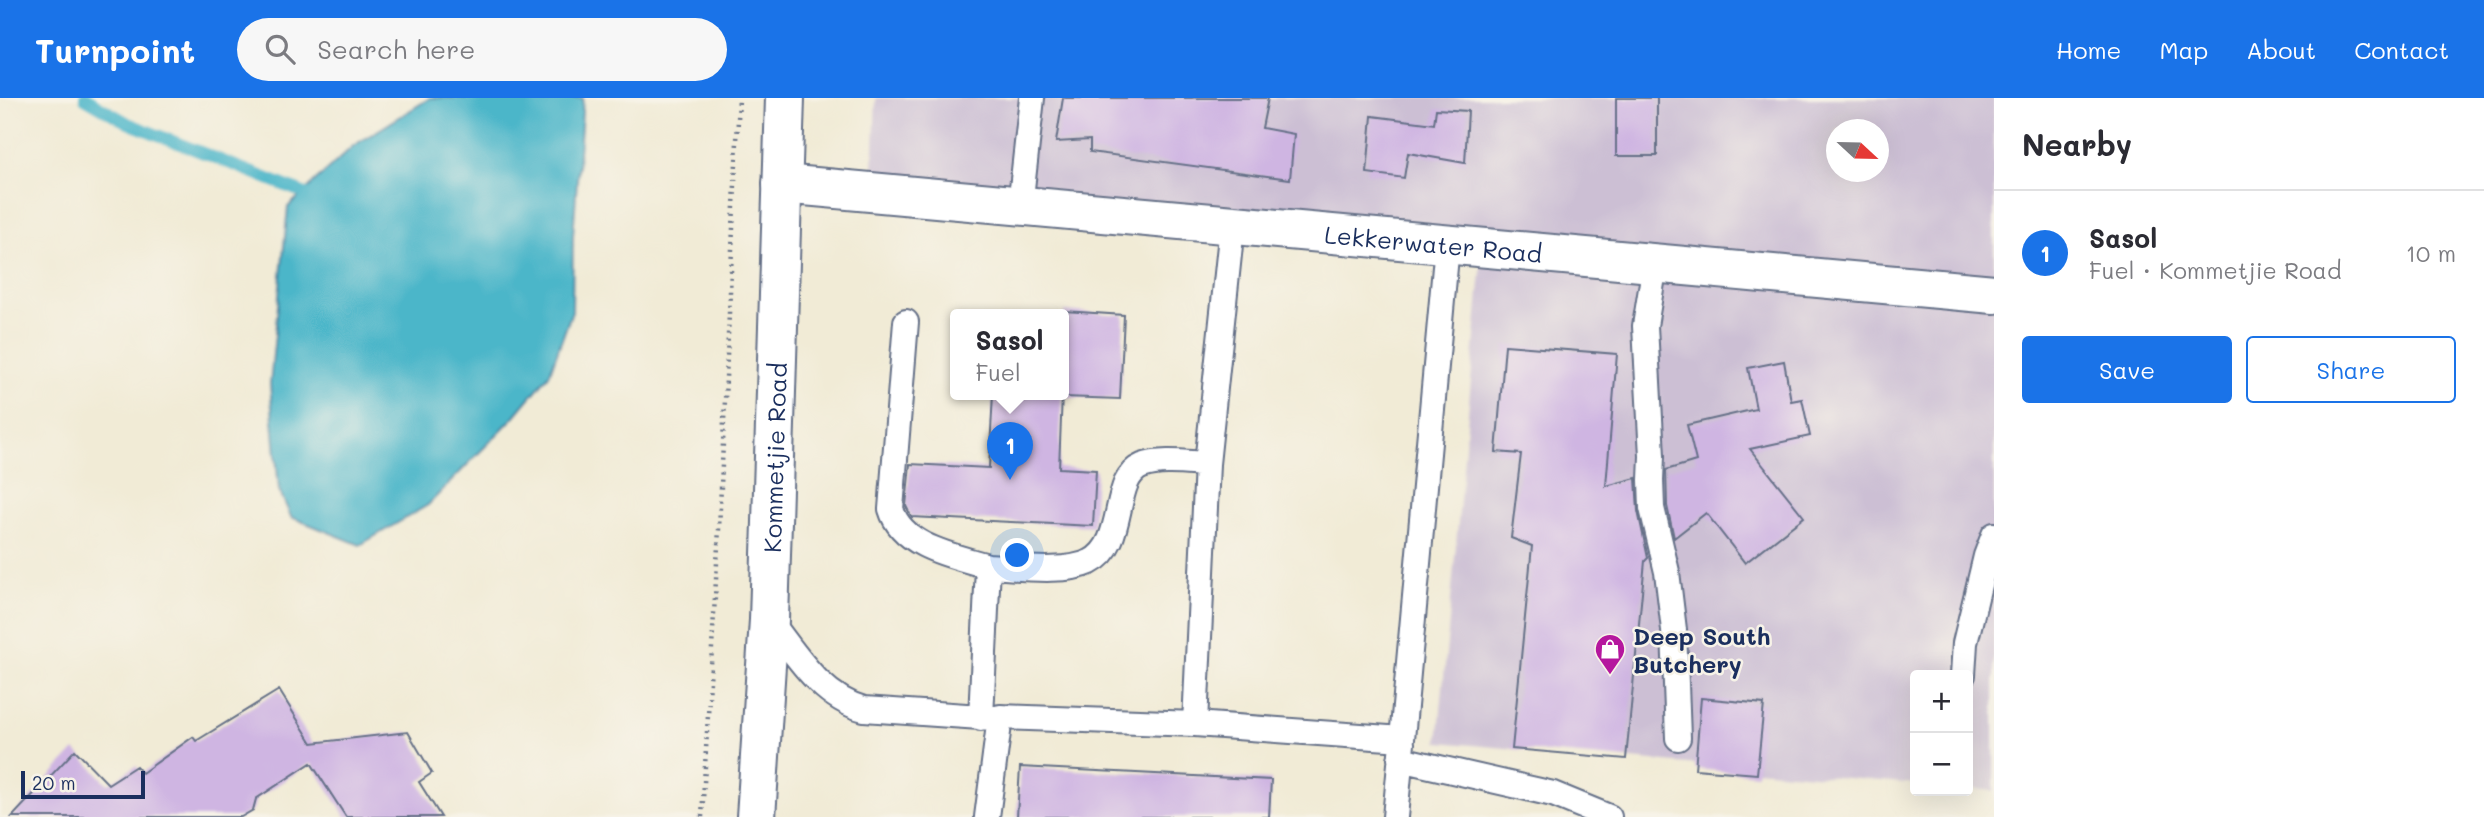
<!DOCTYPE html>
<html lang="en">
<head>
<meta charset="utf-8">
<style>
	:root { --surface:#fff; --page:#f7f7f7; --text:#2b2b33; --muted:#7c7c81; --line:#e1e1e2; --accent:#1a73e8 }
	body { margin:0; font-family:Mali,sans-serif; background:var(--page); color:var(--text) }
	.controls { position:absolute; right:21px; bottom:21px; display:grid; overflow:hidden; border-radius:7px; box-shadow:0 7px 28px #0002 }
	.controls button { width:63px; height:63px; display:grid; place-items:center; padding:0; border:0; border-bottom:2px solid var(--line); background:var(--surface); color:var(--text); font:35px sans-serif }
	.compass { position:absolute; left:1826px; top:21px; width:63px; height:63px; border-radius:50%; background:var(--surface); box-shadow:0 7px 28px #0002; rotate:112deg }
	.scale { position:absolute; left:21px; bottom:18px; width:124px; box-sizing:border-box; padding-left:7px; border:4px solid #1b2f5e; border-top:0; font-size:19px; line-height:24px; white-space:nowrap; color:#1b2f5e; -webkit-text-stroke:5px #f7f3e8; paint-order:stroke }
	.you { position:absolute; left:1018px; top:458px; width:24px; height:24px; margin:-18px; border:5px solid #fff; border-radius:50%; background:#1a73e8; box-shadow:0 0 0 10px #1a73e833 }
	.badge { display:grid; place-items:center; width:46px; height:46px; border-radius:50%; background:var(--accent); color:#fff; font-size:23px; font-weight:700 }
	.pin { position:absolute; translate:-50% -58px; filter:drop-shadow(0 2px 4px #0008) }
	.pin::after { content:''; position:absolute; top:37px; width:24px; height:21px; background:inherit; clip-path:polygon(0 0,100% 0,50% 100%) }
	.popup { position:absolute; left:950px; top:211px; width:119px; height:91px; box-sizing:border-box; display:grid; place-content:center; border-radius:7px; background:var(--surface); filter:drop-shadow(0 2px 5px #0005); font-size:23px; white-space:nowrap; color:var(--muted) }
	.popup b { font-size:26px; color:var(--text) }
	.popup::after { content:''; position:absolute; left:50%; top:100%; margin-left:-14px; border:14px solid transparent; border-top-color:var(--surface) }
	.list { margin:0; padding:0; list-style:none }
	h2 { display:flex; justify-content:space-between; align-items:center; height:91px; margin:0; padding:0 28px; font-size:30px }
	h2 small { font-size:23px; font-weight:400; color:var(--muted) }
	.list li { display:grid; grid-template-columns:46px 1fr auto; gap:21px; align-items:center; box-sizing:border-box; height:126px; padding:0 28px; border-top:2px solid var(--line) }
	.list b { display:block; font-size:26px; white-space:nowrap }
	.list p { margin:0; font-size:23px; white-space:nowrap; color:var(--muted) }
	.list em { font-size:23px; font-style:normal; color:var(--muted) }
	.actions { display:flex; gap:14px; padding:21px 28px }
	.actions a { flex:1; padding:16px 0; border:2px solid var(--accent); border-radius:7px; text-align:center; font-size:24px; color:var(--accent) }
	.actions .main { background:var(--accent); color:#fff }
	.icon { flex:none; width:38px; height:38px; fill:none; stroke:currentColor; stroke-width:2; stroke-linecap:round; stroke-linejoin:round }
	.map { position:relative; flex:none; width:1994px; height:719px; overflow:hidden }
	header { display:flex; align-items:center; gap:42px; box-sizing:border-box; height:98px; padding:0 35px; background:var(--accent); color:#fff }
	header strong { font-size:33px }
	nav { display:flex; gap:38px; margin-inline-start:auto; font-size:24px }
	.search { width:490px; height:63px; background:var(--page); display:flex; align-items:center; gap:18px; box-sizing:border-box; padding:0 24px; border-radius:38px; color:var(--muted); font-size:26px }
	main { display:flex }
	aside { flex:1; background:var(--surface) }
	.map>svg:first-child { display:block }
	.industrial { fill:#ccbfd4; fill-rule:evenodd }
	.water { fill:#4cb6c9; stroke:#347294; stroke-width:2 }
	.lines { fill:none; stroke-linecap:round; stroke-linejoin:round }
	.stream { stroke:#4cb6c9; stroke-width:12 }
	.building { fill:#cfb5e2 }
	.service-casing { stroke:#667188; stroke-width:28 }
	.minor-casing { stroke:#667188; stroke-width:42 }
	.secondary-casing { stroke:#667188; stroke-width:42 }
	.path { stroke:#667188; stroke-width:4.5; stroke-dasharray:2 5; stroke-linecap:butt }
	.service { stroke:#fff; stroke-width:24 }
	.minor { stroke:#fff; stroke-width:38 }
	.secondary { stroke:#fff; stroke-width:38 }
	.labels { text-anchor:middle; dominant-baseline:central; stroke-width:5; stroke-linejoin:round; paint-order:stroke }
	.street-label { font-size:24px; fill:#1b2f5e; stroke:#f7f3e8 }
	.poi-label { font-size:24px; font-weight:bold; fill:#1b2f5e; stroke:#f7f3e8; text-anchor:start }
</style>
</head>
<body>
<header>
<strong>Turnpoint</strong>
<div class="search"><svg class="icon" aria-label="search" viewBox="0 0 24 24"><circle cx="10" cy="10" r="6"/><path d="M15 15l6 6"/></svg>Search here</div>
<nav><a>Home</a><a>Map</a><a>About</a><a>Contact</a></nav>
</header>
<main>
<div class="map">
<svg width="1994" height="719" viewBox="0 0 1994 719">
	<rect width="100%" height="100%" fill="#f7f3e8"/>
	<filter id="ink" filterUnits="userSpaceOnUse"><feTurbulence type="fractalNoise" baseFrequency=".0143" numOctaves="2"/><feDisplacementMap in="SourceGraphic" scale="14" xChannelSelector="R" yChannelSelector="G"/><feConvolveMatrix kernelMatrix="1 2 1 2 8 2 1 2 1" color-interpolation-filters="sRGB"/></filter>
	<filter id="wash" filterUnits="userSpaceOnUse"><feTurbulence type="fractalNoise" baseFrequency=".00686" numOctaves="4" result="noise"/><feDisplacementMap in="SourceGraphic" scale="28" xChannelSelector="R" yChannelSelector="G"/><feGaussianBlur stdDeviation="1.57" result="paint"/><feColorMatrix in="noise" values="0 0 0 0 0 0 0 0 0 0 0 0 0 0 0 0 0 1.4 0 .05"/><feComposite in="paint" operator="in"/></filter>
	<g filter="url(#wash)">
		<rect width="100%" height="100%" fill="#f1ebd6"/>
		<path class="industrial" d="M876 0H1994V693L1968 690V577H1915V686L1438 644 1483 151 872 96ZM1836 32H1878V74H1836Z"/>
		<path class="water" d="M430 0H583L573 138 572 213 549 277 514 319 428 407 360 447 291 419 279 392 270 286 288 109 353 48Z"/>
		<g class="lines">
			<path class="stream" d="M85 0 128 25 316 100"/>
		</g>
		<g id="blocks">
			<path class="building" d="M1063 0H1268L1262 30 1294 36 1290 81 1090 54V42L1056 44Z
				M1616 0H1657V58H1616Z
				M1436 11 1468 13 1465 65 1408 55 1404 80 1367 75 1372 18 1434 26Z
				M1064 213 1124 217 1120 301 1064 299Z
				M1505 247 1617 256 1606 388 1636 380 1638 413 1648 460 1645 463 1626 661 1512 651 1532 448 1511 440 1521 356 1496 354Z
				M1784 263 1791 303 1802 301 1810 338 1750 351 1804 419 1745 465 1706 415 1674 440 1667 408 1666 372 1696 363 1687 327 1756 311 1748 270Z
				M993 296H1062L1059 370 1096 372 1093 428 912 419 910 416 906 408 910 366 989 370Z
				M279 592 312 645 408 634 432 675 419 684 441 719H346L311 665 256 701 253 712 241 719H12L75 652 108 686 136 668 142 675 193 639 196 643Z
				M1701 600 1764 606 1757 676 1695 671Z
				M1020 669 1271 682 1269 719H1017Z"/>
		</g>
	</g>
	<g filter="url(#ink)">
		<use href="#blocks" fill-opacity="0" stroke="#667188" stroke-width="2"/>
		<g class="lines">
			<g class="service-casing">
				<path id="service" d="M1020 109 1032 0
					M1655 166 1645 228 1652 358 1651 382 1652 410 1667 474 1674 532 1678 640
					M906 224 891 411C902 449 954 458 988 468
					M769 522C796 556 820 599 864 611L995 620
					M1963 577 1965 545 1986 458 1994 437
					M981 620 988 468C1016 469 1064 476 1090 464 1128 445 1110 381 1142 368 1161 361 1187 365 1207 366
					M1195 626 1207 366 1232 128
					M1400 661 1553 696 1609 719
					M987 719 1000 619 1195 626 1402 641 1447 147
					M1395 719 1402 645"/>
			</g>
			<g class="minor-casing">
				<g id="minor">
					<path id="s1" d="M782 86 1994 196"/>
				</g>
			</g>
			<g class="secondary-casing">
				<g id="secondary">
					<path id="s2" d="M756 719 769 522 785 0"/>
				</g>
			</g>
			<path class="path" d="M702 719 719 431 739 0"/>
			<use href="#service" class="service"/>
			<use href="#minor" class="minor"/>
			<use href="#secondary" class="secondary"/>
		</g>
	</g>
	<defs>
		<g id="shop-pin" transform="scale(1.575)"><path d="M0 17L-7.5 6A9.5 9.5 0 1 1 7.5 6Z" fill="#b5179e" stroke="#f7f3e8"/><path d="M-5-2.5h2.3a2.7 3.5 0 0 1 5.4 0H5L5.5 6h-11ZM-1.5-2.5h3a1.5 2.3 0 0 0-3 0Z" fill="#fff"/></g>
	</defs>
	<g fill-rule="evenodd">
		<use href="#shop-pin" x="1610" y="551"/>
	</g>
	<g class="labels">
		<g class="street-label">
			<text stroke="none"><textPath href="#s1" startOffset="654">Lekkerwater Road</textPath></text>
			<text stroke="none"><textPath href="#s2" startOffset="360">Kommetjie Road</textPath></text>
		</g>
		<g class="poi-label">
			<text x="1633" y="537">Deep South<tspan x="1633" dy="28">Butchery</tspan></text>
		</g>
	</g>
</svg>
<div class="controls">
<button>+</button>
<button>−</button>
</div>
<svg class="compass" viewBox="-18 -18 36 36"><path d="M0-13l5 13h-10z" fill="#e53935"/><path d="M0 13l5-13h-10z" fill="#7c7c81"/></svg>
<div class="scale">20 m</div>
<div class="you"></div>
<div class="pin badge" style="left:1010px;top:382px">1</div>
<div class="popup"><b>Sasol</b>Fuel</div>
</div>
<aside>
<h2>Nearby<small></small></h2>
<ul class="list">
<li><span class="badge">1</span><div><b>Sasol</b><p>Fuel · Kommetjie Road</p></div><em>10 m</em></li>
</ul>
<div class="actions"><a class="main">Save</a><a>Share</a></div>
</aside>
</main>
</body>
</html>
